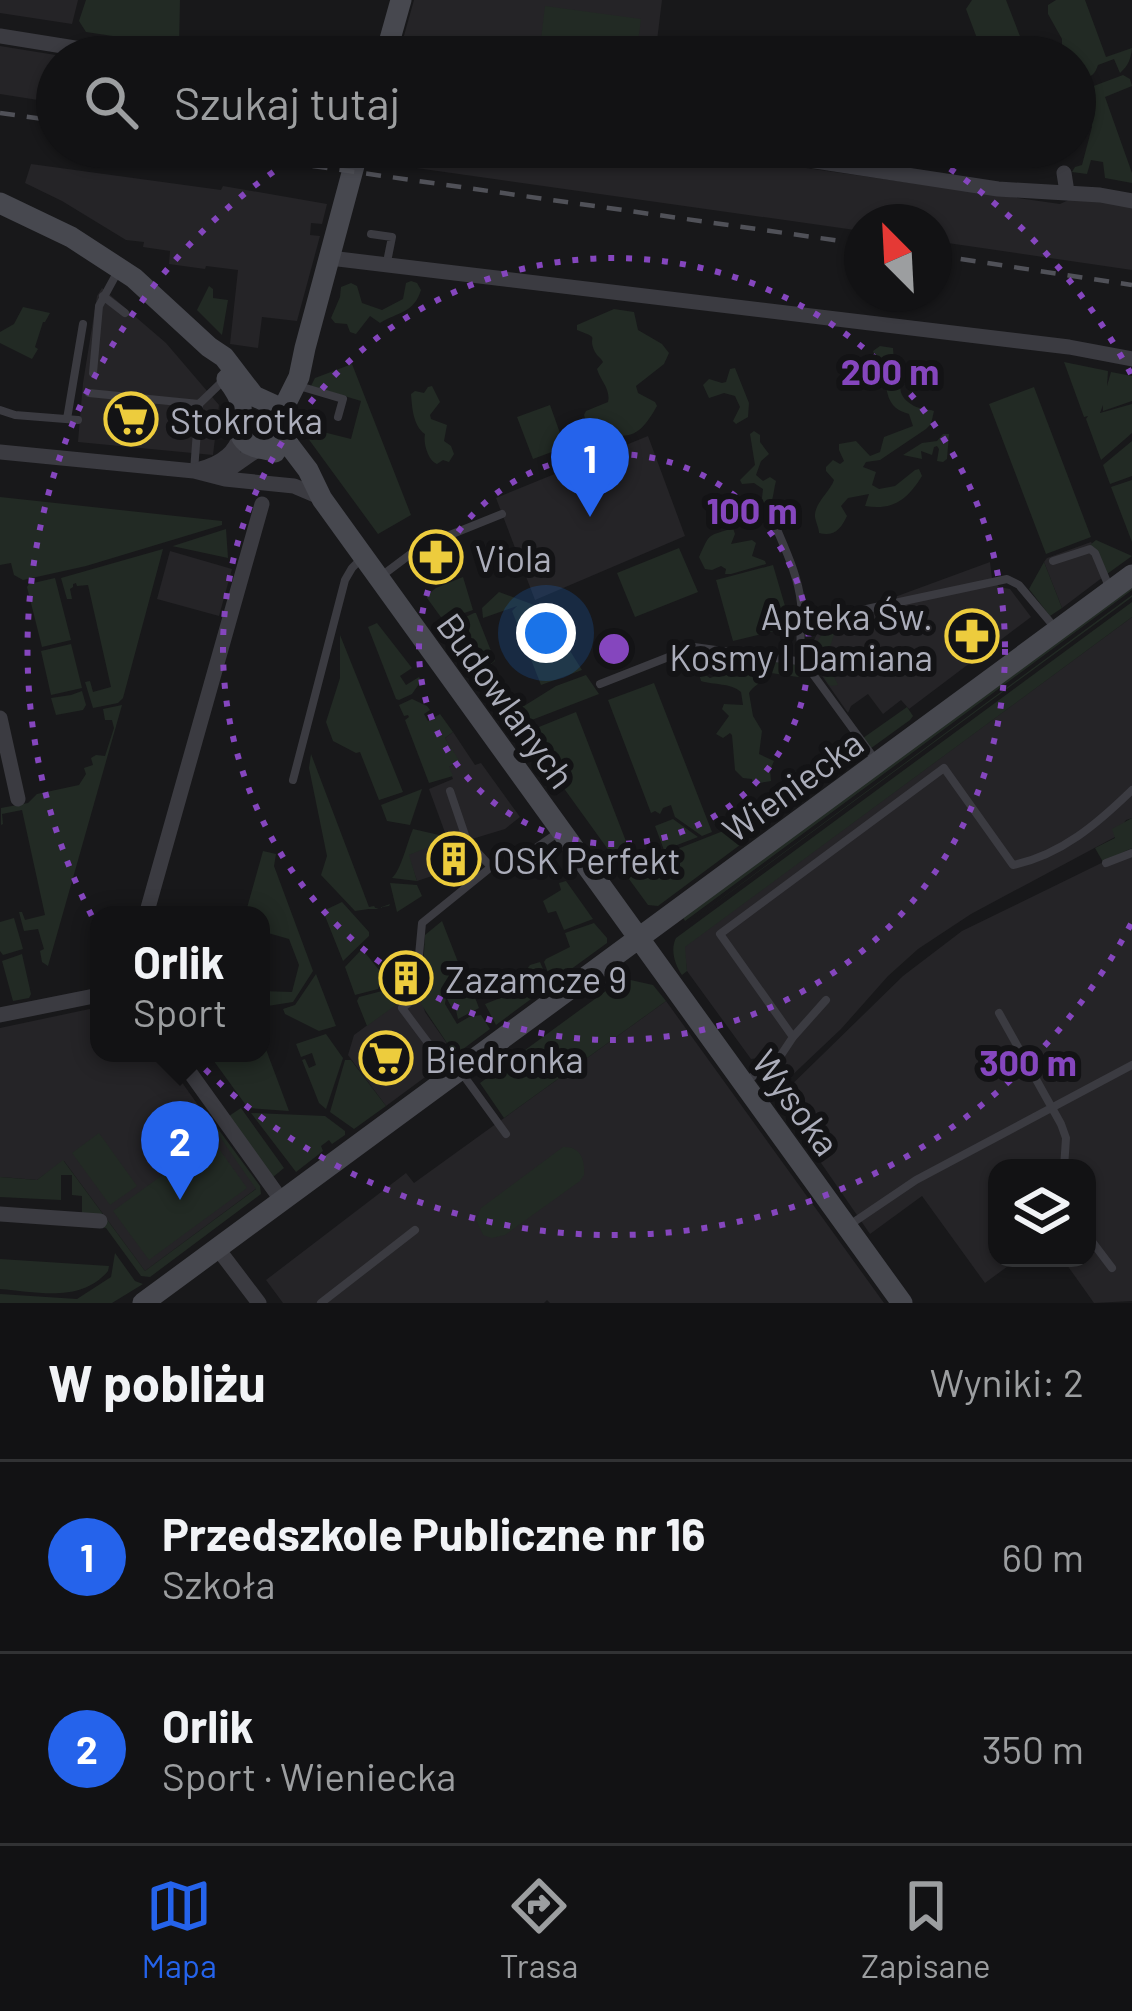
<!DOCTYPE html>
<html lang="pl">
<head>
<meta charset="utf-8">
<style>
	:root { --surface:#121214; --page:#1b1b1d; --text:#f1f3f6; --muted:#9c9ea0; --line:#313234; --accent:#2563eb }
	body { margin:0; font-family:Barlow,sans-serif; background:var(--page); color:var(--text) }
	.controls { position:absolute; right:36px; bottom:36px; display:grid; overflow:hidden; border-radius:24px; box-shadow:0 3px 9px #0004 }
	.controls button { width:108px; height:108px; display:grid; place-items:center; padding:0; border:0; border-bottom:3px solid var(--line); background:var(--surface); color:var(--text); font:60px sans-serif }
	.compass { position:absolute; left:844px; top:204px; width:108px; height:108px; border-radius:50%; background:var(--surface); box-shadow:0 3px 9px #0004; rotate:336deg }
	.you { position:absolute; left:546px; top:633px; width:42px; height:42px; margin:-30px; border:9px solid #fff; border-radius:50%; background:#1a73e8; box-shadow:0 0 0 18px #1a73e833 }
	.badge { display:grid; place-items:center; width:78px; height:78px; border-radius:50%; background:var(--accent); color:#fff; font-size:39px; font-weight:700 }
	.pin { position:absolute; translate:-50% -99px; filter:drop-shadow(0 3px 6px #0008) }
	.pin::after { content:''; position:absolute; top:63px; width:42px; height:36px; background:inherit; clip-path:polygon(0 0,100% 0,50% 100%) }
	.popup { position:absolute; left:90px; top:906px; width:180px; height:156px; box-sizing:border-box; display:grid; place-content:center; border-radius:24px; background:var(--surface); filter:drop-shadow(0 3px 9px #0005); font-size:39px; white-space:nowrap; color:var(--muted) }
	.popup b { font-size:45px; color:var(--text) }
	.popup::after { content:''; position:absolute; left:50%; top:100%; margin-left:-24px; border:24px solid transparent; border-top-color:var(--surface) }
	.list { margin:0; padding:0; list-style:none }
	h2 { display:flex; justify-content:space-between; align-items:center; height:156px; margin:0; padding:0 48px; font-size:51px }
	h2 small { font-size:39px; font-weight:400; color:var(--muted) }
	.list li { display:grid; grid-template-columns:78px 1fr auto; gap:36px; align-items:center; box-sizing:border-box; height:192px; padding:0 48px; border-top:3px solid var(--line) }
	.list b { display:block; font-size:45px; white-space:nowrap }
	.list p { margin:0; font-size:39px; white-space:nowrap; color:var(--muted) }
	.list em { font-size:39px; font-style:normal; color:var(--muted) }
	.icon { flex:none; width:66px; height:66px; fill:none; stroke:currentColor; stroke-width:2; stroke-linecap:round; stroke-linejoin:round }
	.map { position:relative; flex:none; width:1132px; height:1303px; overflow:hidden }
	.search { position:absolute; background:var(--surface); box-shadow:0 3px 9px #0004; left:36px; right:36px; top:36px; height:132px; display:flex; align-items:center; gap:30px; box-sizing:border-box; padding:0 42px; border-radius:66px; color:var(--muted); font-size:45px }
	.sheet { height:540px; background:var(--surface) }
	nav { display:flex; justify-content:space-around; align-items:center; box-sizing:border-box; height:168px; border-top:3px solid var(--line); background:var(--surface); font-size:33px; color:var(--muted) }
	nav a { display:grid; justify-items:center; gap:6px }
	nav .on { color:var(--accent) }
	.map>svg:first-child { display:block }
	.built { fill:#252427 }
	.green { fill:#222a24 }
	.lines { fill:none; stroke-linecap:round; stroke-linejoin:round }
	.lane { stroke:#3b3b41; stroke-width:8 }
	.street { stroke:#3b3b41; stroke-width:15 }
	.secondary { stroke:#47484f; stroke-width:21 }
	.rail { stroke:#505158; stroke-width:4.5; stroke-dasharray:15 12; stroke-linecap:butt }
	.ring { fill:none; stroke:#8546be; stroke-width:6; stroke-dasharray:6 12 }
	.labels { text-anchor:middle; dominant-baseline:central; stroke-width:12; stroke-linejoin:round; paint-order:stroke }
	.poi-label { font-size:36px; fill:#abadba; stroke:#131315; text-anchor:start }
	.street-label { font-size:36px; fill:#abadba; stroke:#131315 }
	.centre { fill:#8546be; stroke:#131315; stroke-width:6 }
	.ring-label { font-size:36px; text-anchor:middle; font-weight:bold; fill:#8546be; stroke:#131315; stroke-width:12; stroke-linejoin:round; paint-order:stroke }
</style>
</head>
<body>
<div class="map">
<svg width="1132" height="1303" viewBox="0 0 1132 1303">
	<rect width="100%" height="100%" fill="#18181a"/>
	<path class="built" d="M0 0H78L72 24 0 13Z
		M414 0H662L655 57H398Z
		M0 46 68 57H57V103L0 94Z
		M371 147H659L1060 204 1077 196 1132 207V270L934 241V222H862V231L367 161Z
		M31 164 221 190 223 186 327 204 322 224 311 223 310 235 320 236 297 321 262 317 258 348 230 344 238 270 206 266 205 269 169 264 170 251 143 247 144 242 126 240 62 201 25 183Z
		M102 288 166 343 219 405 213 455 78 442 83 383 97 296Z
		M648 436 685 536 535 600 496 498Z
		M1091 542 1107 574 1062 608 1044 562 1047 558Z
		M170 551 232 569 219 616 157 599Z
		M990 562 992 578 999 587 1010 589 1031 617 909 709 901 700 883 714 868 694 851 706 848 713 813 663V642L819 630 828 621V614L873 605Z
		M1132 617V818L1126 820 1115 837 971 914 918 949 888 976 841 1029 785 1082 766 1057 751 1059 687 971 684 947Z
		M453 732 475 765 481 763 520 817 505 829 472 839 474 846 467 857 450 867V870L417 881 408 855 447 838 429 789 453 779 448 767 459 763 445 738Z
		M1132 848V1301L1094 1303 1062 1258H1087V1168H997V1258H1019L985 1283 922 1196 870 1234 777 1099 903 976 962 931Z
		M414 991 421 999 425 1012 455 1055 386 1106 348 1055 354 1035Z
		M666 1001 884 1303H550L547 1300 544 1303H283L266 1280 406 1173 414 1183Z
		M99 1007V1053H161L257 1188 145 1271 64 1161 37 1180 0 1177V1028Z"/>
	<path class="green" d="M86 0H180L179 46 86 32 79 21Z
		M972 0H1006L1028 57H984L966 9Z
		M1056 0H1085L1106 57 1132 48C1131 59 1128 66 1120 73L1114 59 1098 65C1095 74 1092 77 1083 78L1079 73 1076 74 1075 57H1066L1062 52V39L1048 14V5Z
		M545 6 641 19 636 57 539 55Z
		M1123 75 1130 79 1132 86 1105 97 1132 173V183L1105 178 1103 162 1091 160 1087 174 1072 172 1075 167 1082 165 1092 127 1083 90Z
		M411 281 417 283 421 290C414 313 398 312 380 323L370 316 356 334 350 332 347 324 335 323 331 318 340 297 341 287 351 283 357 286 362 303 382 310 403 299 406 283Z
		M209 286 213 289V298L228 300 222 335 197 310Z
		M23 307 50 313 45 322H43L35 347 38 349 32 359 0 343V332L14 324Z
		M614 309 634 312 638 330 662 344 669 353 664 364 636 386 638 393 655 402 657 406C647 423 638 439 616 435L607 445 590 446 581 435 587 425 584 415 586 411 608 402C611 389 600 380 597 369L603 362C601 358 597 356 595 352 586 334 603 340 577 330V325Z
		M880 346 893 348 894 362C896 364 900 366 901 369 905 381 891 393 914 406 920 409 928 409 934 411L931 424 926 429 880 460 866 462 863 467 876 472 872 485 879 489 895 486 915 470 919 469 922 476C908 499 893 511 865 506L869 494 848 498 841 506 847 516C841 529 834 537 819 533 819 528 816 523 815 517 814 503 830 492 834 480L826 471V467L833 460 840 464 844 461 839 450V444L856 441 870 456 880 452 884 437 913 426 909 414C884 407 889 391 882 371 879 364 875 358 873 351Z
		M1064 362 1108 371 1107 386 1111 372 1132 376V401L1103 411V405L1100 413 1132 404V433L1101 460 1086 419 1088 416 1084 417Z
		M352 364 411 515 378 534 299 426 351 439 361 401 311 386 315 378Z
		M735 368 749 403 748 417 736 424 733 421 740 407 735 396 724 393 709 398 703 385 709 379 722 383 726 382 730 369Z
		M432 386 440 402 430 415 431 419 447 425 444 441 451 446 454 454 449 462 443 460 437 464C428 461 423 443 425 434 413 426 412 407 411 394L415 391 424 393 428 387Z
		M1034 387 1091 537 1046 554 989 404Z
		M550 405 565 447 533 459 517 417Z
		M754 431 760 435V442L769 454 761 461 756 475 763 481 770 477 776 481C771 501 776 509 749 509L750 504 762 498 763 489 754 483 742 484 740 480 755 465 750 434Z
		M943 434H949L947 459 943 462 937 461 939 449 937 446 934 447 932 455 921 451 922 459 903 455 922 443 937 441Z
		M1132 441V476L1110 484 1103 465Z
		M1132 480V542L1111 487Z
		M0 497 222 521V525L86 566 23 580 14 575 11 563 0 565Z
		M733 528 735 534 731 544 752 540 756 543 752 556 765 561 766 564 731 574H725L726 569 721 566 712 570 705 569 699 557C711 531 707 537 733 528Z
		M226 529 228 558 172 546H173Z
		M1096 540 1132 556 1107 574 1090 545Z
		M679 548 698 592 635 617 617 573Z
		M163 549 123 698 118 703 93 708 85 682 90 681 93 692 111 687 88 585 77 586 76 583 73 584V587L70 589 72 599H67L61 578Z
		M1044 562 1062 608 1050 616 1029 589Z
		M773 565 790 623 787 628 733 641 716 580Z
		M463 577 473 610 443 620 427 598V595L436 588Z
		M55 578 71 640 42 647 27 587 29 584Z
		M1132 584V590L685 921 682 916Z
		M499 592 553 612 567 646 582 670 541 685 512 611 517 606 483 618 482 608Z
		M1132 595V597L687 924Z
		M1132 602V617L685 947 687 971 682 975C675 965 670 950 676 938Z
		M474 613H476L495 661 482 671 447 626Z
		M858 613 867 619 869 626 852 634 844 629 835 631 830 647 823 653 838 685 831 686C823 681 825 671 816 664 810 632 834 625 858 613Z
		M377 623 412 668 400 676 406 685 419 677 421 681 412 694 399 700 396 699 368 627Z
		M340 635 403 792 379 800 360 752 356 753 333 741 326 722 340 678Z
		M71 644 82 688 51 695 41 651Z
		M759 659 795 665 806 673 798 677 771 673C765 682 755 683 749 693L753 716 762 731 759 754 774 761 770 770 771 781 753 784 752 779 743 778 735 770 732 735 730 733 723 738 716 734 729 716 722 709 724 704 743 705 741 692C731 683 714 685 701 681L699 674 701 672 710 678 724 673C736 677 743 680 754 671L750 663Z
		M586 675 599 694 524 723 517 704 524 706 556 686Z
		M654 683 712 832 702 836 675 817 671 805 663 808 660 814 655 811 651 813 608 700Z
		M82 691 86 705 83 710 56 715 51 698 71 695Z
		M412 699 427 706 430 710 424 714 428 721 440 714 453 732 445 738 460 762 449 767 453 776 429 783 405 720 409 717 408 715 404 716 399 705Z
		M122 705 48 966 42 962 40 951 44 949 38 929 24 931 19 912H22L25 920 45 915 22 810 2 814 3 824 1 825V808L28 803 37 794 79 785 86 774 84 768 93 765 91 758 96 755 105 756 114 728 112 720H105L103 709Z
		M907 707 913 716 910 720 798 801 788 775 856 743Z
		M576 712 634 862 625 873 524 733Z
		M311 754 369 907 374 906 376 909 390 904 389 906 355 911 321 875 327 856 309 768Z
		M422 789 410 825 387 821 381 805Z
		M1132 818V848L1103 862 1095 848 1115 838 1112 829Z
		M673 819 698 837 664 850 655 826Z
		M741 824 748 839 658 906 648 905 629 879 634 866Z
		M413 829 439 835 436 844 409 855 417 881 392 878C401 870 407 843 413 829Z
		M263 851 276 854 274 866 313 971 293 1002 261 1007V991L292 992 299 965 289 939 261 931V915H245Z
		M566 881 593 919 564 930 556 911 548 913 543 901 561 890 559 883Z
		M390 883 417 885 422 896 397 912Z
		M342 902 369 932V936L343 961 323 911Z
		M14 918 23 949 3 955 0 951V922Z
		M442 921 458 962 453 965 455 969H464L479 1008 458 1019 456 1010H453L446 997 445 1004 457 1024 469 1017 481 1015 490 1029 455 1055 421 1004 425 935Z
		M594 923 607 938V943L552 983 544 962 546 959 570 947 565 933Z
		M362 949 384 976 378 989 355 995 345 967Z
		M22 954 31 994 29 998 13 1001 2 961Z
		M540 962 550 985 496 1025 485 1004 508 995 530 965Z
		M316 974 336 1026 319 1031 285 1014 283 1009 295 1005Z
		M626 979 653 985 666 1001 504 1118 480 1083 614 985Z
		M382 991 396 1005 367 1026 357 1001 359 997Z
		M326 1034 343 1058 326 1109 319 1103 302 1060 305 1059 309 1068 316 1065 312 1053 301 1057 296 1044Z
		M261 1036 289 1111 248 1108 208 1053H261Z
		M345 1060H351L386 1106 354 1129 330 1112Z
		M241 1108 284 1168 273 1177 229 1116Z
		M251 1113 325 1116 345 1131V1135L332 1144 329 1140 321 1146 323 1151 296 1172Z
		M216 1126 260 1186 261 1194 150 1277 141 1276 106 1228 99 1227 82 1214V1196L72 1195V1175H61V1200L0 1197V1177L37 1180 63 1160 145 1271 256 1189 213 1127Z
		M99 1133 137 1186 110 1205 72 1153Z
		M212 1139 247 1188 149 1260 113 1211Z
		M563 1147C581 1146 585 1160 584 1175L580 1181 505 1235 492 1238 483 1235 476 1220 481 1208Z
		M115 1253 135 1281 143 1284 112 1303H0V1294L77 1299 111 1277Z
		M0 1259 109 1266 108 1271C81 1303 38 1292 0 1289Z"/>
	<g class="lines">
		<path class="lane" d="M371 234 392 237 387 262
			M103 296 125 313
			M93 373 99 306 118 271
			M299 386 343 399 338 417
			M89 393 199 404
			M0 410 15 415 78 420
			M67 419 83 324
			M194 471 199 404 225 379
			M769 510C780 539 798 572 801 603 803 623 797 642 804 662L877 762
			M1053 561 1090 549 1095 553 1110 589
			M380 577 420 547 502 514
			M801 623 1007 579 1019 585 1056 629
			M600 684 694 647 804 662
			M293 780 345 580 352 568 363 557
			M450 791 467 841 491 867
			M446 848 467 841
			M1106 863 1132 853
			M999 1013 1061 1124 1066 1138 1064 1168
			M793 1037 720 934 944 768 1013 865C1061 855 1097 824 1132 790
			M461 1072 506 1134
			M452 1075 402 1008 415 998 422 923 501 859 524 856 556 834
			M744 1083 781 1055 793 1037 826 1000
			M848 1226 916 1180 1132 1065
			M1087 1235 1112 1268
			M321 1303 415 1230"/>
		<path class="street" d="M0 36 131 57
			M724 147 998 189 1100 195 1132 201
			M1064 173 1067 192
			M330 258 1069 347 1132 359
			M0 452 194 471 225 479 294 486 320 497
			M200 469C219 464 236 454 240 434
			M215 474 231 468 260 448
			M0 718 18 799
			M146 915 262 504
			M0 1015 99 995
			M176 1053 282 1201
			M0 1214 100 1221
			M218 1249 259 1303"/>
		<path class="secondary" d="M385 57 401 0
			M0 203 71 237 134 278 209 347 224 357 254 396 276 406 283 415
			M227 379C233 387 240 396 241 406 243 420 233 431 247 443 255 449 266 448 275 452
			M284 433 289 445 308 470 322 499 902 1303
			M266 448 276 444 284 433V407L299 377 305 348 359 147
			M143 1303 1132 575"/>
		<path class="rail" d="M0 113 57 121
			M179 147 862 244
			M934 255 1132 285"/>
	</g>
	<g class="ring">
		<circle cx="614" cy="649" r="195"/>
		<circle cx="614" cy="649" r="391"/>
		<path d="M1131 924A586 586 0 1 1 308 149M920 149A586 586 0 0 1 1131 374"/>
	</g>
	<defs>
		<g id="supermarket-ring" transform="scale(2.7)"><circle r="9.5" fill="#131315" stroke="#edcc3d" stroke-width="1.5"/><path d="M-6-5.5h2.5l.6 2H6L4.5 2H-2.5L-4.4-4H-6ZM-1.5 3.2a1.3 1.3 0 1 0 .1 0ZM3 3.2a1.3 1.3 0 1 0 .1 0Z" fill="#edcc3d"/></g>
		<g id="pharmacy-ring" transform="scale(2.7)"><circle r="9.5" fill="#131315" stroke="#edcc3d" stroke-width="1.5"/><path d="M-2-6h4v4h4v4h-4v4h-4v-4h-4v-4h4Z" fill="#edcc3d"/></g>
		<g id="building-ring" transform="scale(2.7)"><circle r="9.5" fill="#131315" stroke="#edcc3d" stroke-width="1.5"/><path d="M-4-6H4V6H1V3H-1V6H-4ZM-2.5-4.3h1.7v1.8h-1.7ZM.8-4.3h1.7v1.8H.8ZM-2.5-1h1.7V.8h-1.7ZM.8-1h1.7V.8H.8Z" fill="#edcc3d"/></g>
	</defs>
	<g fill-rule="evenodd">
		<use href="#supermarket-ring" x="131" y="419"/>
		<use href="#pharmacy-ring" x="436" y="557"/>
		<use href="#pharmacy-ring" x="972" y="636"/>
		<use href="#building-ring" x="454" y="859"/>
		<use href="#building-ring" x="406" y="978"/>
		<use href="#supermarket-ring" x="386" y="1058"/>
	</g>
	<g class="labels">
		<g class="poi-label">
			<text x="170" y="419">Stokrotka</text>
			<text x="475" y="557">Viola</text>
			<text x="933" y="615" text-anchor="end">Apteka Św.<tspan x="933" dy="41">Kosmy I Damiana</tspan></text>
			<text x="493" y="859">OSK Perfekt</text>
			<text x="445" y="978">Zazamcze 9</text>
			<text x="425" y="1058">Biedronka</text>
		</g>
		<g class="street-label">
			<text transform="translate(507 700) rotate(54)">Budowlanych</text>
			<text transform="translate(792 785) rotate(-36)">Wieniecka</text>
			<text transform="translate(797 1102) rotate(54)">Wysoka</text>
		</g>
	</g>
	<circle cx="614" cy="649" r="18" class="centre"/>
	<g class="ring-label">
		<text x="890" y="385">200 m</text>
		<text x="752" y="524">100 m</text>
		<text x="1028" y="1076">300 m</text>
	</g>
</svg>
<div class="controls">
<button><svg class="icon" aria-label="layers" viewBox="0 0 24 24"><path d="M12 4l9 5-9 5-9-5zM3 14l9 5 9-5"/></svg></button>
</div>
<svg class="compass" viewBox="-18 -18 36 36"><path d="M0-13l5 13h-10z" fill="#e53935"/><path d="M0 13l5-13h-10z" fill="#9c9ea0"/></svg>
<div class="you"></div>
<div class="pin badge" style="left:590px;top:517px">1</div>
<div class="pin badge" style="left:180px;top:1200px">2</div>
<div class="popup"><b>Orlik</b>Sport</div>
<div class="search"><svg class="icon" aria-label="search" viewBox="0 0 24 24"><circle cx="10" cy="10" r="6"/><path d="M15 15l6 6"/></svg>Szukaj tutaj</div>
</div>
<section class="sheet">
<h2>W pobliżu<small>Wyniki: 2</small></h2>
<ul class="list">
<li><span class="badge">1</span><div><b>Przedszkole Publiczne nr 16</b><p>Szkoła</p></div><em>60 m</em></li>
<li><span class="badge">2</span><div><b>Orlik</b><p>Sport · Wieniecka</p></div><em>350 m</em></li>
</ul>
</section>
<nav>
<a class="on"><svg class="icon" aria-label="map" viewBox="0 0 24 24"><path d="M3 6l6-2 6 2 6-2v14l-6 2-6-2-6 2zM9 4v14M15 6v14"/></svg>Mapa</a>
<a><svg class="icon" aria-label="directions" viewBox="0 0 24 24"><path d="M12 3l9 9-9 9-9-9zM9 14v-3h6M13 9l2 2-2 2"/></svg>Trasa</a>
<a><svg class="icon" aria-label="saved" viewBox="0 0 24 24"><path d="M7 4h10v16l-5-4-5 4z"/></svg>Zapisane</a>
</nav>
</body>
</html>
